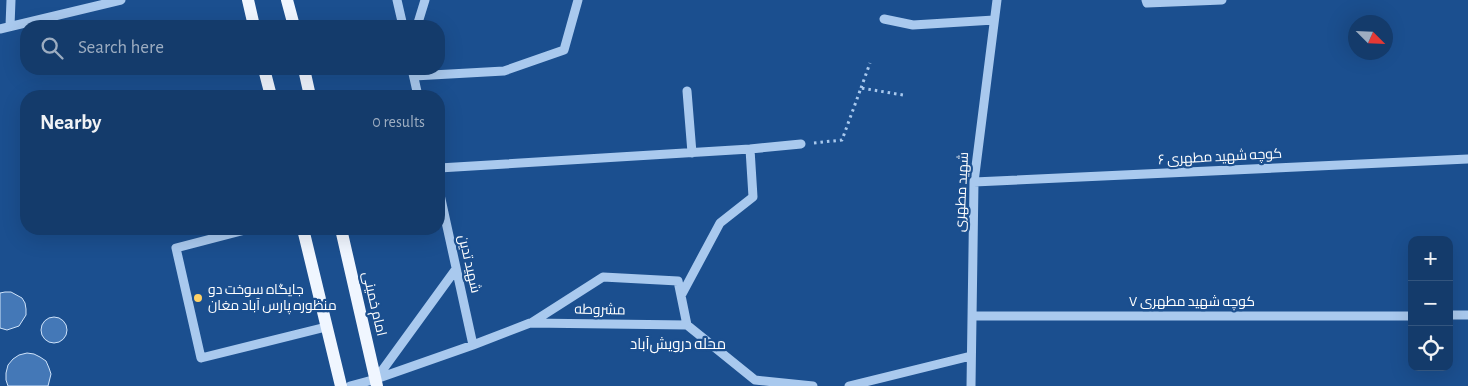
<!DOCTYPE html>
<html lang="en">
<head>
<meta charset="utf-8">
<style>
	:root { --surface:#143b6b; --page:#1d4271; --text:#f1f3f6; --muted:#9dadc1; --line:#33557e }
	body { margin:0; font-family:"Alegreya Sans",Cairo,sans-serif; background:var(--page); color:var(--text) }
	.controls { position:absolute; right:15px; bottom:15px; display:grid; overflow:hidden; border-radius:10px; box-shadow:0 5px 20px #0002 }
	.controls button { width:45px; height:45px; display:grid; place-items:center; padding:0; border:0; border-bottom:1px solid var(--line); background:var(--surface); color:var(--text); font:25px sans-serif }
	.compass { position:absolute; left:1348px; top:15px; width:45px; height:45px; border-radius:50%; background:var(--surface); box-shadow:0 5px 20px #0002; rotate:114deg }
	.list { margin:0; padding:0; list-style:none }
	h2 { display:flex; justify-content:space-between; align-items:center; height:65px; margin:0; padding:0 20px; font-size:21px }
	h2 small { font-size:16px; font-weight:400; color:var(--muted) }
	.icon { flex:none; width:28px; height:28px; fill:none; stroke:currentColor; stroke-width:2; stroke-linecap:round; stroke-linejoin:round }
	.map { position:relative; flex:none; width:1468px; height:386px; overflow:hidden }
	.search { position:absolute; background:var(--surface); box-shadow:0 5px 20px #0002; left:20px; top:20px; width:425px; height:55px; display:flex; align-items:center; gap:12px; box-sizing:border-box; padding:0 18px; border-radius:20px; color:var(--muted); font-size:19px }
	.panel { position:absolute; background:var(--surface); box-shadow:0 5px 20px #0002; left:20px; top:90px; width:425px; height:145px; border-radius:20px }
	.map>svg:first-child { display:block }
	.building { fill:#4478b7; stroke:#cfe3fa }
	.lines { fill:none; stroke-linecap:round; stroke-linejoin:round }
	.path { stroke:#a9c9ee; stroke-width:3; stroke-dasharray:2.5 4; stroke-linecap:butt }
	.minor { stroke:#a9c9ee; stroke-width:9 }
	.major { stroke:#f0f6ff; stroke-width:12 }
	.poi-dot { fill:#ffd166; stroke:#1b4f8f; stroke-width:2 }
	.labels { text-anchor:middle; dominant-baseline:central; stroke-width:4.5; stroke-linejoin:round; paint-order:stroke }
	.street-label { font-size:14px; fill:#fff; stroke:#1b4f8f }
	.poi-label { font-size:14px; fill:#fff; stroke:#1b4f8f; text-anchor:start }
	.neighbourhood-label { font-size:15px; fill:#fff; stroke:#1b4f8f }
</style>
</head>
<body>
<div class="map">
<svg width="1468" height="386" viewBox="0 0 1468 386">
	<rect width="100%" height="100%" fill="#1b4f8f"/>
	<path class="building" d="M5 292H11L22 298 25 303 26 309V315L19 326 7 330 0 328V293Z
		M41 330a13 13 0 1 1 26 0a13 13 0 1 1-26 0Z
		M27 353 34 354 40 357 46 361 49 368 51 374 48 386H8L6 380V373L8 365 13 359 19 355Z"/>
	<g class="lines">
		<path class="path" d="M861 88 870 63
			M814 143 842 140 861 88 903 95"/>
		<path class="minor" d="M397 0 403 26
			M1146 0 1147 3 1222 0
			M884 19 913 25 994 20
			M10 26 11 0
			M417 26 425 0
			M0 29 121 0
			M412 69 418 96
			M414 76 504 71 564 50 578 0
			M687 91 692 153
			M439 168 750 149 801 144
			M974 182 1468 159
			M439 190 473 345
			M249 229 176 248 201 358 326 327
			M682 294 720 223 753 197 750 149
			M1449 315H1468
			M972 316H1412
			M531 323 603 277 678 281 687 325
			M376 379 456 269
			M350 386 376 379 473 345 530 323 687 325 755 380 813 386
			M849 386 971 356
			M971 386 974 182 997 0"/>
		<path class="major" d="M248 0 254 26
			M287 0 294 26
			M264 69 271 96
			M304 69 310 96
			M303 229 341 386
			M341 229 377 386"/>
	</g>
	<circle class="poi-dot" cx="198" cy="298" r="5"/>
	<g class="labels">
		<g class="street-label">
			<text transform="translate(1220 157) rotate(-3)">کوچه شهید مطهری ۶</text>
			<text transform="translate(962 192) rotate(-87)">شهید مطهری</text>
			<text transform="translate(469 264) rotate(77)">شهید تدین</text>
			<text x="1192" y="302">کوچه شهید مطهری ۷</text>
			<text transform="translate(374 304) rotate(77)">امام خمینی</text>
			<text transform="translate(600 310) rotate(1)">مشروطه</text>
		</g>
		<g class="poi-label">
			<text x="208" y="290">جایگاه سوخت دو<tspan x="208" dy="16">منظوره پارس آباد مغان</tspan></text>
		</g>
		<g class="neighbourhood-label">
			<text x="678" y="344">محله درویش‌آباد</text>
		</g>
	</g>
</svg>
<div class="controls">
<button>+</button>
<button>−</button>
<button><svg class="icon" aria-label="locate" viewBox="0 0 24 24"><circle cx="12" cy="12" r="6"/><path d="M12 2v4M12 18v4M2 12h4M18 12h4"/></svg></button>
</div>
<svg class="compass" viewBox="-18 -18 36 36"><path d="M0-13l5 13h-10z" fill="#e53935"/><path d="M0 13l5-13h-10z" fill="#9dadc1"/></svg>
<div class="search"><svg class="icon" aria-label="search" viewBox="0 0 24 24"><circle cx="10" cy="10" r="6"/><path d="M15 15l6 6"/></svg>Search here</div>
<section class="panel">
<h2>Nearby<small>0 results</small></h2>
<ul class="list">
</ul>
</section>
</div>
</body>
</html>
